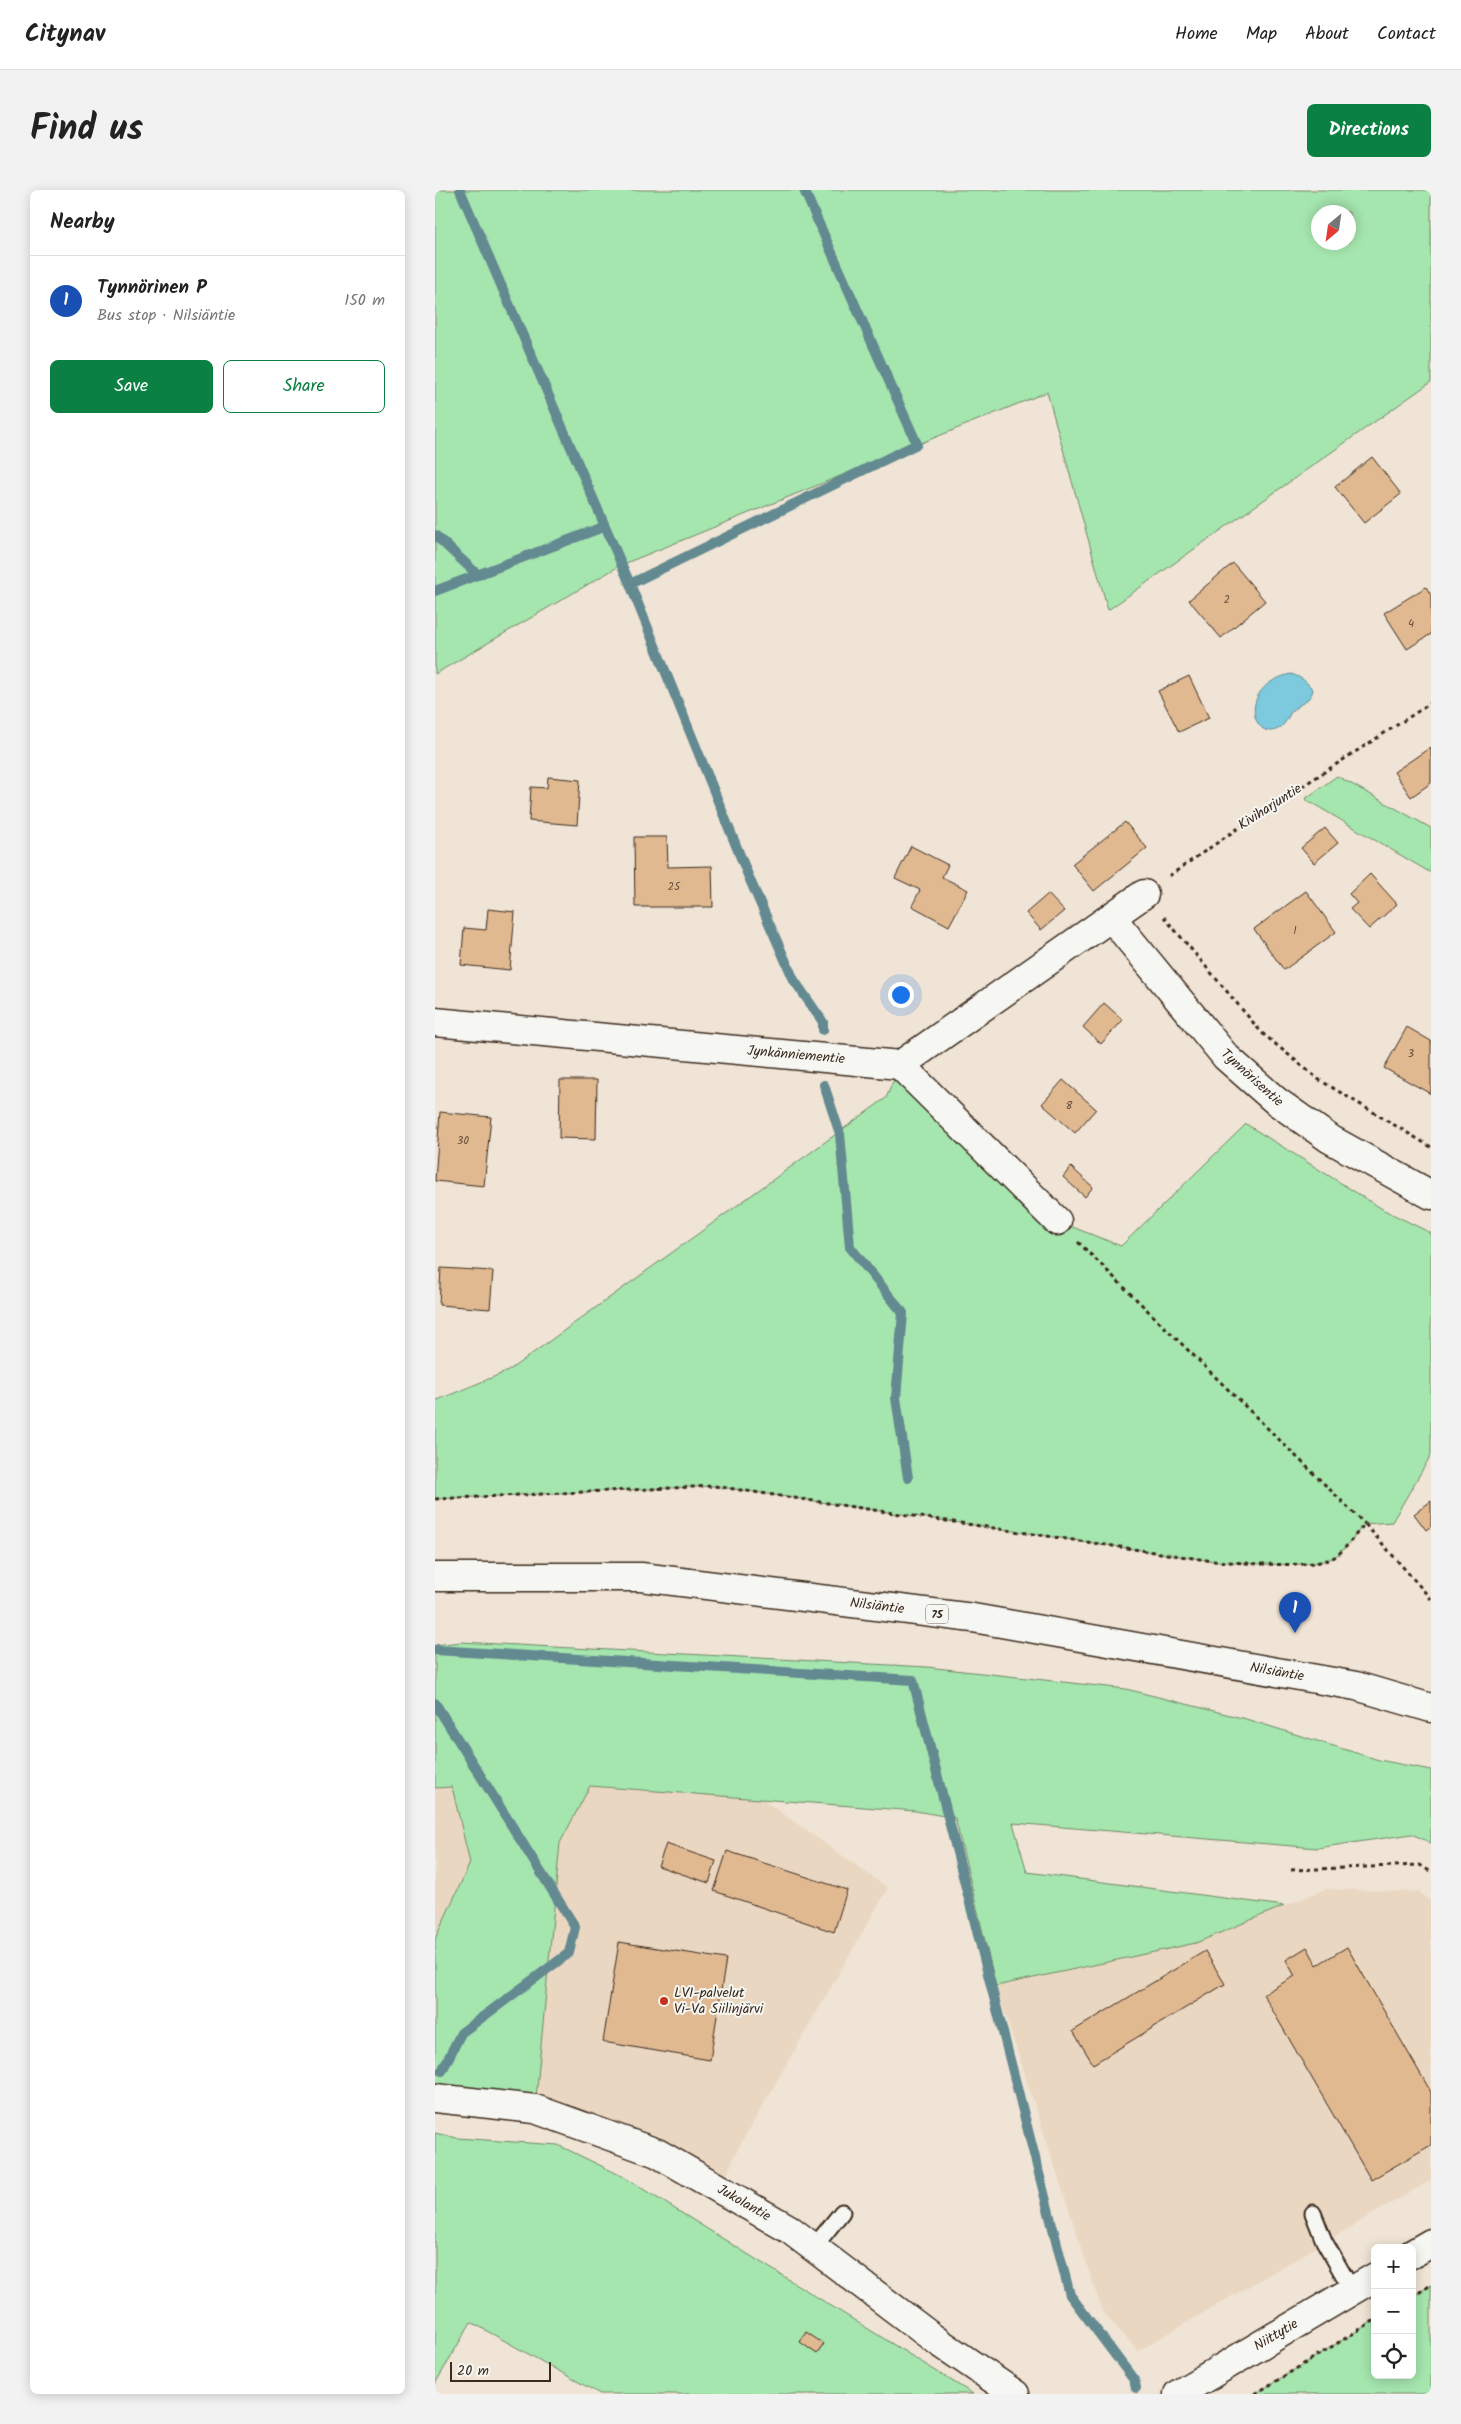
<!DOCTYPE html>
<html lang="en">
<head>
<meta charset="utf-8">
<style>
	:root { --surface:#fff; --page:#f2f2f2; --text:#222; --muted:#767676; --line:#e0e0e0; --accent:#0b8043 }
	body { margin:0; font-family:Kalam,sans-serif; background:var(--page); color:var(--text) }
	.controls { position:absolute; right:15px; bottom:15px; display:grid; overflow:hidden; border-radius:8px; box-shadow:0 2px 12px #0003 }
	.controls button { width:45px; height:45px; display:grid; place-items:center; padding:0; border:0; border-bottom:1px solid var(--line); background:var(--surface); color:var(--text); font:25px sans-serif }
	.compass { position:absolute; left:876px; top:15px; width:45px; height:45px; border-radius:50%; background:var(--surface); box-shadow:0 2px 12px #0003; rotate:209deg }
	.scale { position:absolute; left:15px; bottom:12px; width:101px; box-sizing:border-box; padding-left:5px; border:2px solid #3b2a1e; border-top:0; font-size:14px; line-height:18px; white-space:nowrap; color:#3b2a1e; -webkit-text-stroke:4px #f6f6f2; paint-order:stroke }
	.you { position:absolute; left:465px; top:804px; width:18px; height:18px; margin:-12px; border:4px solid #fff; border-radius:50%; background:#1a73e8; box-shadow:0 0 0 8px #1a73e833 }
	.badge { display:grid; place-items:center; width:32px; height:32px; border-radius:50%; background:var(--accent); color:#fff; font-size:16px; font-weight:700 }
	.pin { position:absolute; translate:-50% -41px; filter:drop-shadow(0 1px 2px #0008) }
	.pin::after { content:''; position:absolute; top:26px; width:18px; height:15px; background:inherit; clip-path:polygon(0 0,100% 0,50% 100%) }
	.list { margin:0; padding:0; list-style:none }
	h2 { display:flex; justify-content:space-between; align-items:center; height:65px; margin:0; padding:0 20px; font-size:21px }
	h2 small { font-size:16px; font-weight:400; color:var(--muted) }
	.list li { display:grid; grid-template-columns:32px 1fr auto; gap:15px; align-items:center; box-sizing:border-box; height:90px; padding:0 20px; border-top:1px solid var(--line) }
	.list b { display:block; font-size:19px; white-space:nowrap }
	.list p { margin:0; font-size:16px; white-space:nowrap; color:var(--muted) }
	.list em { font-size:16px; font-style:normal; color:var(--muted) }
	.actions { display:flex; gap:10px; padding:15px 20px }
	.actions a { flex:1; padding:11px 0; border:1px solid var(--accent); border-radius:8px; text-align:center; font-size:18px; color:var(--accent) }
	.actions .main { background:var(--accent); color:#fff }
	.icon { flex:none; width:28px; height:28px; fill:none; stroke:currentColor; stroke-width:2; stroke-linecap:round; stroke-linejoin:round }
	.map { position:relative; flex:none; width:996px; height:2204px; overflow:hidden; border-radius:8px }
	header { display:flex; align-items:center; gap:30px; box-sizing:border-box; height:70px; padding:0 25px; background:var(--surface); border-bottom:1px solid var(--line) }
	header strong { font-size:24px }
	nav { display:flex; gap:28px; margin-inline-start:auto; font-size:18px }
	.intro { display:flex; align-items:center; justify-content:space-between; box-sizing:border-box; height:120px; padding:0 30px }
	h1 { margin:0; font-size:35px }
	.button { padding:12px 22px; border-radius:8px; background:var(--accent); color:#fff; font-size:18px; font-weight:700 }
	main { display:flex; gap:30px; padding:0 30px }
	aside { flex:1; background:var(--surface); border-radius:8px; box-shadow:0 2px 12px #0003 }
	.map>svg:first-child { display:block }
	.built { fill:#ead7c1 }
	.green { fill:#a5e5ae; stroke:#708866; fill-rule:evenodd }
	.water { fill:#7dc9dd; stroke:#638991 }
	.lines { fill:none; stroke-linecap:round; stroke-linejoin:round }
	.stream { stroke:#638991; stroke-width:10 }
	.building { fill:#e0b991; stroke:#3b2a1e }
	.service-casing { stroke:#3b2a1e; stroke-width:19 }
	.minor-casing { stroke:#3b2a1e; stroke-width:31 }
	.primary-casing { stroke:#3b2a1e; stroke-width:31 }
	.path { stroke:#3b2a1e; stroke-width:3; stroke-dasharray:4 4; stroke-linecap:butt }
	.service { stroke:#f6f6f2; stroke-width:15 }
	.minor { stroke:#f6f6f2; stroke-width:28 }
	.primary { stroke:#f6f6f2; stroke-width:28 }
	.poi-dot { fill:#c8321e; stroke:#f6f6f2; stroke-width:2 }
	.labels { text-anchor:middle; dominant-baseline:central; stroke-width:4; stroke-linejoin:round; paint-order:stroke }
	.number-label { font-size:11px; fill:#644e3b }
	.shield { fill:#f6f6f2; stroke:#73675e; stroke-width:1 }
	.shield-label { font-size:12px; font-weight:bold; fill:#3b2a1e }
	.street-label { font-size:14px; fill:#3b2a1e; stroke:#f6f6f2 }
	.poi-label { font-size:14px; fill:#3b2a1e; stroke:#f6f6f2; text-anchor:start }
</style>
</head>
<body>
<header>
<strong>Citynav</strong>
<nav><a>Home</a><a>Map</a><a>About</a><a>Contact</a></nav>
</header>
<div class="intro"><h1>Find us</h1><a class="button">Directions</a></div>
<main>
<aside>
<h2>Nearby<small></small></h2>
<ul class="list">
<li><span class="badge" style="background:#1a4fb4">1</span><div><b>Tynnörinen P</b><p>Bus stop · Nilsiäntie</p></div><em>150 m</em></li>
</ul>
<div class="actions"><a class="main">Save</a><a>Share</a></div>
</aside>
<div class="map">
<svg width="996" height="2204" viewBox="0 0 996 2204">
	<rect width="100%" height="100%" fill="#efe4d5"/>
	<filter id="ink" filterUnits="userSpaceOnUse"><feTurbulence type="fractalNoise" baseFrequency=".02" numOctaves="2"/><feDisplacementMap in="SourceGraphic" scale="10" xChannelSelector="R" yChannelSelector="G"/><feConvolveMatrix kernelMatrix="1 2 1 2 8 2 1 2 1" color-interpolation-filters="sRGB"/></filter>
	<g filter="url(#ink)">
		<path class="built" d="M155 1596 327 1609 453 1698 301 1962 286 2000 222 1963 0 1908V1598Z
			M890 1699 984 1702 996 1711V1990L703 2161 667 2121 561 1796 761 1753Z"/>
		<path class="green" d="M0 0H996V192L673 420 612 202 186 375 0 484ZM884 22H914V52H884Z
			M902 586 996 638V683L870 609Z
			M465 875 622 1031 686 1056 811 934 949 1020 996 1043V1265L957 1332 930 1334C921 1343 912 1358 901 1366 879 1381 806 1372 778 1371L279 1296 0 1309V1211L73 1181 451 908Z
			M26 1452 492 1477 691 1499 811 1529 944 1570 996 1580V1653L977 1644 882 1658 578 1633 592 1682 849 1716 761 1753 561 1796 520 1628 481 1621 155 1596 125 1653 100 1919 0 1908V1749L35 1673 17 1597 0 1598V1455Z
			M0 1943 22 1948 123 1955 187 1986 538 2204H165L36 2132 0 2194Z
			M996 2095V2204H820L940 2130V2185H977V2107Z"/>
		<path class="water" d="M856 484C866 487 871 491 878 500 875 512 865 513 857 521 853 526 851 533 846 537 820 557 798 497 856 484Z"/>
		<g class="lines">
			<path class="stream" d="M25 0 195 394 482 254 369 0
				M0 345 43 385
				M195 394 315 690 359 790 388 832V840
				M0 401 168 337
				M389 895 405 944 415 1057 468 1123 461 1208 473 1288
				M0 1460 478 1490 635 2105 699 2190 701 2198
				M0 1513 140 1737 134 1763 26 1843 7 1881"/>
		</g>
		<path class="building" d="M937 267 966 304 929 333 900 297Z
			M798 373 830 411 786 448 754 410Z
			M991 397 996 405V444L972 459 949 423Z
			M754 486 774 528 744 542 723 501Z
			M996 557V593L976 607 959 582Z
			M113 587 145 590 142 635 94 631 96 597 112 598Z
			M690 632 712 658 659 701 637 674Z
			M890 638 903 653 879 673 866 658Z
			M199 647H232L233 677 277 676 278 717H200Z
			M476 656 513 675 507 687 533 700 514 736 477 716 485 700 460 688Z
			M935 684 962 714 934 739 915 719 922 713 914 704Z
			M871 701 901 742 849 780 819 739Z
			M613 704 629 721 606 740 591 723Z
			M53 719 80 722 75 780 26 775 29 738 51 740Z
			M669 813 688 830 666 854 648 837Z
			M972 837 996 851V904L949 878Z
			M125 890H162L161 949 124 948Z
			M628 890 661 919 640 943 607 914Z
			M5 922 56 927 49 996 0 991Z
			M636 977 658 997 650 1007 628 987Z
			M6 1078 58 1081 55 1119 4 1115Z
			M996 1311V1336L991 1340 979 1324Z
			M231 1654 281 1671 274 1693 223 1676Z
			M292 1661 412 1700 399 1742 279 1701Z
			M184 1752 291 1769 275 1870 168 1852Z
			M872 1757 882 1775 912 1757 996 1902V1955L936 1990 828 1804 860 1786 851 1770Z
			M770 1761 790 1794 658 1874 638 1841Z
			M371 2142 389 2154 382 2164 365 2152Z"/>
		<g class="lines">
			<g class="service-casing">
				<path id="service" d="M878 2023 889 2051 917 2100
					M379 2057 407 2022"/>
			</g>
			<g class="minor-casing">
				<path id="minor" d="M676 727 791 867 841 911 895 949 996 1005
					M0 832 465 875 709 704
					M465 875 622 1031
					M0 1908 100 1919 222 1963 354 2039 498 2148 580 2204
					M977 2064 996 2053
					M743 2204 940 2087"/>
			</g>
			<g class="primary-casing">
				<path id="primary" d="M0 1387H206L538 1428 921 1496 996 1518"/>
			</g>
			<path class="path" d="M734 686 815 630 996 513
				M729 727 827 843 883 889 996 957
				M643 1052 930 1334
				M0 1309 279 1296 778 1371C806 1372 879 1381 901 1366 912 1358 921 1343 930 1334L996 1409
				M856 1680 985 1675 996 1682
				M977 2107 996 2095
				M820 2204 940 2130"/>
			<use href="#service" class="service"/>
			<use href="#minor" class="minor"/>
			<use href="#primary" class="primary"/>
		</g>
	</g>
	<circle class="poi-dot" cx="229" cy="1811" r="5"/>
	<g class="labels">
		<g class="number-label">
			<text x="792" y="410">2</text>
			<text x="976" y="434">4</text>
			<text x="239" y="697">25</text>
			<text x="860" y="741">1</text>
			<text x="976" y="864">3</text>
			<text x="634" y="916">8</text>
			<text x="28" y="951">30</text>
		</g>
		<rect class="shield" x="491" y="1414.5" width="22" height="19" rx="4"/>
		<g class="shield-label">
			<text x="502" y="1424">75</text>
		</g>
		<g class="street-label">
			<text transform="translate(835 617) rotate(-33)">Kiviharjuntie</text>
			<text transform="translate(361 865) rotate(5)">Jynkänniementie</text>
			<text transform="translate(817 888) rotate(42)">Tynnörisentie</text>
			<text transform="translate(442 1416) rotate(7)">Nilsiäntie</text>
			<text transform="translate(842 1482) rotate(10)">Nilsiäntie</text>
			<text transform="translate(309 2013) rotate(30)">Jukolantie</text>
			<text transform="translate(841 2145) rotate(-31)">Niittytie</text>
		</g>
		<g class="poi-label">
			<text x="239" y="1803">LVI-palvelut<tspan x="239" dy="16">Vi-Va Siilinjärvi</tspan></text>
		</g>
	</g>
</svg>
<div class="controls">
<button>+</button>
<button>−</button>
<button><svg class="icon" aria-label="locate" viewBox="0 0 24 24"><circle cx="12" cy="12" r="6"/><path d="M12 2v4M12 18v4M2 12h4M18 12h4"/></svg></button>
</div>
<svg class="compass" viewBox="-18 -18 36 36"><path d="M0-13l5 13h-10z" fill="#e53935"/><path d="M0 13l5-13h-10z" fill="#767676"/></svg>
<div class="scale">20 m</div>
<div class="you"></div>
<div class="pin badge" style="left:860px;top:1443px;background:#1a4fb4">1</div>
</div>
</main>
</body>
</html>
